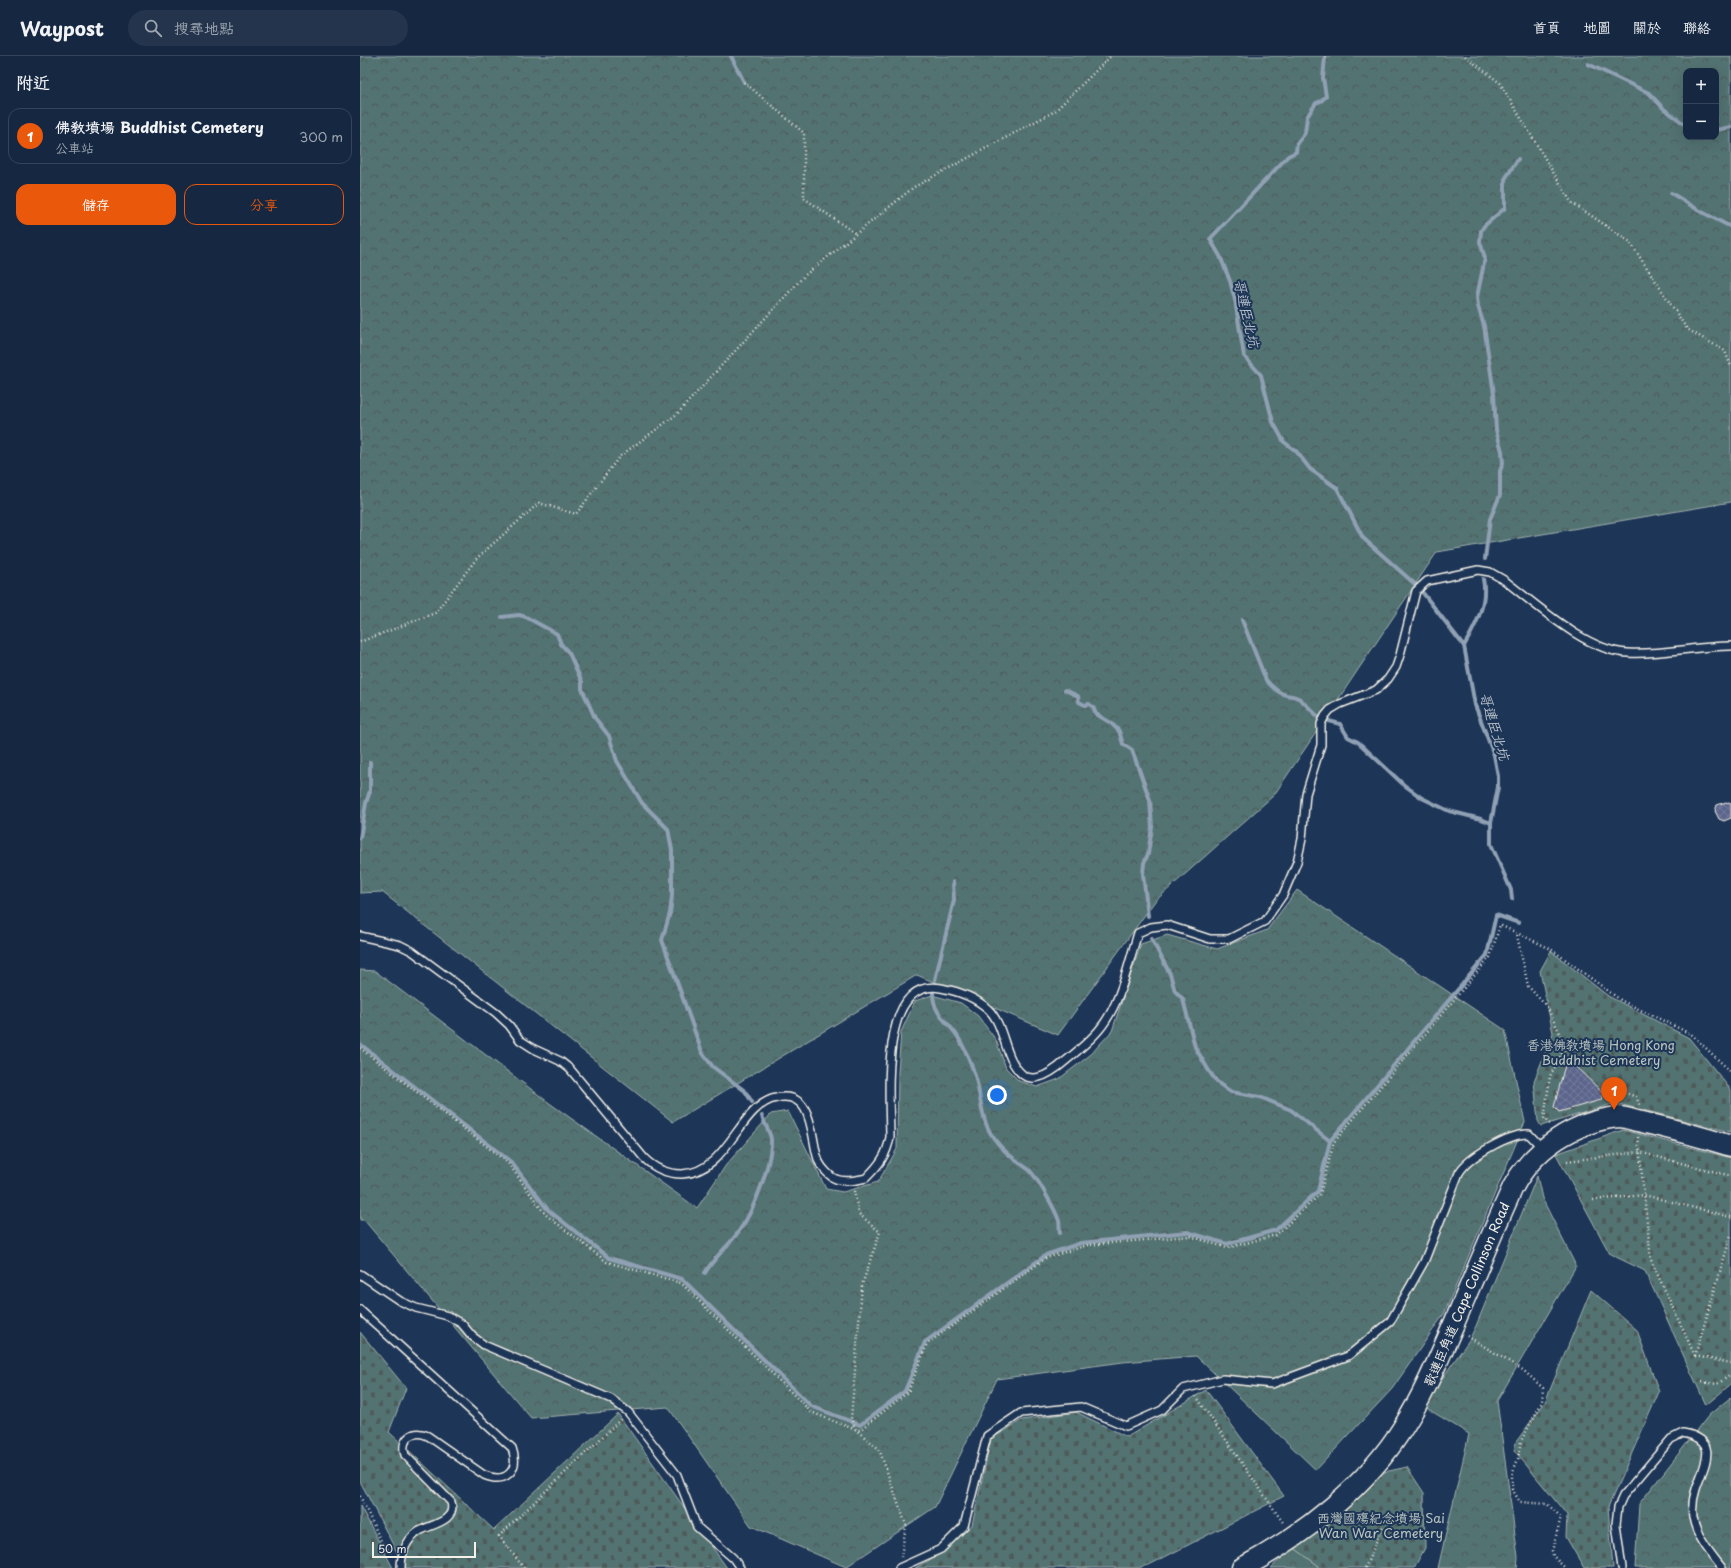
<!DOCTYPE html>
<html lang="zh-TW">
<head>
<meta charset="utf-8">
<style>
	:root { --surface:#162841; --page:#23344c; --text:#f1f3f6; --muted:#9ea6b1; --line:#35445a; --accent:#ea580c }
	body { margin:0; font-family:"Playpen Sans","LXGW WenKai TC",sans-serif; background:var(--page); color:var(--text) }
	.controls { position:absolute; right:12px; top:12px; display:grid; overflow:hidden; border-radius:8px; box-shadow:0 4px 16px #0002 }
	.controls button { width:36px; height:36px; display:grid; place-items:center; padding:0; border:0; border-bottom:1px solid var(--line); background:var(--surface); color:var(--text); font:20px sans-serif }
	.scale { position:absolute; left:12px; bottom:10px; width:104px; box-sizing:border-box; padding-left:4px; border:2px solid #f4f1e8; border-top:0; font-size:11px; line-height:14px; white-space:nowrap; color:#f4f1e8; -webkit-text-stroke:3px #1d3557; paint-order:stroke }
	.you { position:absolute; left:637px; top:1039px; width:14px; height:14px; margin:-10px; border:3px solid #fff; border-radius:50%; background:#1a73e8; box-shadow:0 0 0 6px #1a73e833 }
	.badge { display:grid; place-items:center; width:26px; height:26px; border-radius:50%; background:var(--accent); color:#fff; font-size:13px; font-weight:700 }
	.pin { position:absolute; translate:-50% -33px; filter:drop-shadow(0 1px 2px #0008) }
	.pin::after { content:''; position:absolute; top:21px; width:14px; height:12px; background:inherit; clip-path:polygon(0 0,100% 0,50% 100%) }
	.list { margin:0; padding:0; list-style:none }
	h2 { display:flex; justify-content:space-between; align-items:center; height:52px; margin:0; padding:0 16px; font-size:17px }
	h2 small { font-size:13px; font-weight:400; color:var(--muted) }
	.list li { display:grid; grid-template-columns:26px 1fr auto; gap:12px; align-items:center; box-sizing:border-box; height:56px; margin:0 8px 8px; padding:0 8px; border:1px solid var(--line); border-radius:12px }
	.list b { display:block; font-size:15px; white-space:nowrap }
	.list p { margin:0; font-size:13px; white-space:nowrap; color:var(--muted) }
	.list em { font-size:13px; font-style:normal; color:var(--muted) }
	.actions { display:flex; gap:8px; padding:12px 16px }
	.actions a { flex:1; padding:9px 0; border:1px solid var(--accent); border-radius:12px; text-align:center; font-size:14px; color:var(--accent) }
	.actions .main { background:var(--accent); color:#fff }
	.icon { flex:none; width:22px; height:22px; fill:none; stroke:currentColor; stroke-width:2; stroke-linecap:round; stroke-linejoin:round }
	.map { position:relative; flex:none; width:1371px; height:1512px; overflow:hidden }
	header { display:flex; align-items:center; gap:24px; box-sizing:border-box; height:56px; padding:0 20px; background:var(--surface); border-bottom:1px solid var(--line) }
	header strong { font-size:19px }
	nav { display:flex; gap:22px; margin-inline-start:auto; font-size:14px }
	.search { width:280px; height:36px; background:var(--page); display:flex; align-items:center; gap:10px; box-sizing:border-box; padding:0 14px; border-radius:22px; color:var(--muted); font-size:15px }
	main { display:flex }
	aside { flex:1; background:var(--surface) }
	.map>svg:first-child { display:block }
	.forest { fill:url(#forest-crowns); stroke:#a3b2ad; fill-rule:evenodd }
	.cemetery { fill:url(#cemetery-stones); stroke:#a3b2ad }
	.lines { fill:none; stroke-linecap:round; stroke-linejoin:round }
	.stream { stroke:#90a1b4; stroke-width:4 }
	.building { fill:url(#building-cross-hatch); stroke:#f4f1e8 }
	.lane-casing { stroke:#f4f1e8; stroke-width:10 }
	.secondary-casing { stroke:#f4f1e8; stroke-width:23 }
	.path { stroke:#f4f1e8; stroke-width:2.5; stroke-dasharray:1 3; stroke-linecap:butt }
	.lane { stroke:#1d3557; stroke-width:7 }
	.secondary { stroke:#1d3557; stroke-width:20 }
	.labels { text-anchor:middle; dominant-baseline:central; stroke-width:4; stroke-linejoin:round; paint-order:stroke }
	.park-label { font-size:13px; fill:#bbc5bf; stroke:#1d3557 }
	.street-label { font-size:13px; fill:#f4f1e8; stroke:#1d3557 }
	.water-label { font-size:14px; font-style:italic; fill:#bac2ca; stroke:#1d3557 }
</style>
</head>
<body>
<header>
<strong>Waypost</strong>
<div class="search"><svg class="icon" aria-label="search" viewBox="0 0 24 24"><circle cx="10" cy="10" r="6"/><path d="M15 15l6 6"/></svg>搜尋地點</div>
<nav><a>首頁</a><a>地圖</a><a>關於</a><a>聯絡</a></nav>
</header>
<main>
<aside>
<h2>附近<small></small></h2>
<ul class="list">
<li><span class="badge">1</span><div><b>佛教墳場 Buddhist Cemetery</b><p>公車站</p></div><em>300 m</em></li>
</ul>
<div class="actions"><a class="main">儲存</a><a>分享</a></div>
</aside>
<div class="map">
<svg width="1371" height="1512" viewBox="0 0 1371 1512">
	<defs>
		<pattern id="forest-crowns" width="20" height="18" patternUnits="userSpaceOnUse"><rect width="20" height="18" fill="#527272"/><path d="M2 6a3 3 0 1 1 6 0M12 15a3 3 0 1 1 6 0" fill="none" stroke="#4d5b5a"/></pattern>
		<pattern id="cemetery-stones" width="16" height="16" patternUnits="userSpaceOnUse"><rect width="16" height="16" fill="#527272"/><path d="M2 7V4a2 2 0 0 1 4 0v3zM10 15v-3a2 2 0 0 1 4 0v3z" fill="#4d5b5a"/></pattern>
		<pattern id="building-cross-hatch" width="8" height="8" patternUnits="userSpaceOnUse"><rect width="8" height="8" fill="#5b658c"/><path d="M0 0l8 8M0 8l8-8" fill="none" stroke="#737c9c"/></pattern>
	</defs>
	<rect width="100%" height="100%" fill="#1d3557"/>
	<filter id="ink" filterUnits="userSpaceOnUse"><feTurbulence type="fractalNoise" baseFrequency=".025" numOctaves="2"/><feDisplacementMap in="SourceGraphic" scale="8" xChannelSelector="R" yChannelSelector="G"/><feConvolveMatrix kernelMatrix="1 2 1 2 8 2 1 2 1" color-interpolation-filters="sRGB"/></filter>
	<g filter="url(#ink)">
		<path class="forest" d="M0 0H1371V446L1077 496 914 739 795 845 698 979 557 919 313 1066 22 836 0 837ZM1326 15H1356V81H1326Z
			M937 834 1145 974 1165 1066 1084 1258 1032 1333 956 1414 836 1300 763 1306 637 1323 575 1451 486 1511 391 1470 308 1351 171 1362 4 1164H0V914L15 915 188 1046 337 1152 366 1109 411 1058 428 1055 466 1133 483 1136 518 1126 537 1093 538 1016 541 976 555 945 572 939 601 947 618 960 636 984 646 1012 659 1025 677 1031 699 1023 730 999 752 975 781 888 807 879 857 893 907 874Z
			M1177 1120 1182 1142 1216 1210 1137 1345 1158 1501 1157 1512H1078L1109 1378 1063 1350 1109 1284 1116 1270Z
			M1371 1341V1512H1275L1279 1448 1349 1359Z
			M933 1491 959 1510 958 1512H911Z"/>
		<path class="cemetery" d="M1191 895 1248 940 1329 982 1371 1034V1076L1255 1047 1181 1070 1178 1065 1174 1025 1193 977 1180 915Z
			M1263 1074 1371 1102V1328L1346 1349 1285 1215 1250 1198 1196 1098Z
			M1231 1234 1277 1274 1299 1336 1248 1451 1253 1512H1224L1206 1481 1207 1459 1154 1394 1156 1386 1185 1346Z
			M0 1276 46 1332 29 1376 134 1474 258 1358 367 1512H45L0 1425Z
			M846 1334 924 1440 791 1508 778 1512H555L582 1497 612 1469 631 1383 662 1364 716 1356 767 1381Z
			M1047 1411 1064 1437 1065 1492 1054 1512H958L959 1510 933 1491 1011 1419Z
			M0 1450 33 1512H0Z"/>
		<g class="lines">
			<path class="stream" d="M371 0 384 26
				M965 1 963 22 966 40 961 45 956 47 947 61 945 77 937 87 936 96 928 100 850 183 860 200 870 225 875 244 884 300 901 319 913 366 924 386 936 395 950 413 977 432 1003 482 1056 529
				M1228 8 1289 37 1304 53 1326 69
				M1356 74 1371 71
				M1311 137 1340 155 1371 171
				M1125 503 1130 463 1140 439V415L1143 407 1142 395 1136 374 1134 338 1124 270 1118 250 1117 241 1125 202 1120 186 1121 175 1124 170 1145 152V123L1158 103
				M1063 537 1104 590 1115 649 1134 699 1138 720V731L1131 767V788L1151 834 1152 843
				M142 561 159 559 166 561 197 578 201 588 209 597 222 626V633L235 662 249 680 257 705 282 747 308 773 312 794V840L310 857 302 884 342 996 353 1011 385 1035 392 1046
				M882 564 906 624C912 631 918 637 926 639 932 640 937 640 941 644 948 650 952 656 960 662
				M1104 590C1116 569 1128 547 1123 523
				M705 634 718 640 719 646 725 649 729 648 733 651 736 658 751 667 759 675 763 688 772 694 790 744 792 771 788 798 784 807 783 818 788 860
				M969 665 980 668 988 681 998 686 1044 729 1062 742 1089 755 1121 763 1131 767
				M0 782 6 747 10 735V706
				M791 882 810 918 815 935 823 943 835 991 849 1015 857 1026 871 1036 900 1041 931 1054 970 1085
				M575 924 594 844 593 826
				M573 937C573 959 589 966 598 981 605 993 612 1009 616 1023 621 1041 621 1062 631 1078 641 1094 654 1103 668 1113 676 1119 696 1155 699 1165 700 1169 699 1174 700 1177
				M0 988 151 1106 188 1154 249 1202 322 1223 451 1350 500 1369 545 1335 565 1286 686 1199 721 1187 827 1176 867 1188 916 1174 958 1135 970 1085 1127 899 1136 859 1159 867
				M345 1217C354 1201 369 1190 379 1175 394 1155 412 1107 411 1083 411 1079 404 1066 402 1060"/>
		</g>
		<path class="building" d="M1366 746 1371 748V762L1364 765 1359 763 1355 755 1357 749Z
			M1211 1006 1243 1037 1241 1044 1199 1056 1194 1051 1205 1009Z"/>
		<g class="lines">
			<g class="lane-casing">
				<path id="lane" d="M0 880 40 889 52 895 136 957 149 969 160 984 174 993 200 1005 210 1013 284 1102C294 1112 307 1118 322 1118 369 1116 378 1050 416 1042 456 1033 450 1086 459 1106 462 1112 470 1121 476 1123 485 1127 497 1124 506 1122 519 1109 527 1099 530 1081 530 1044 518 921 581 932 597 935 616 942 628 953 646 970 643 1003 663 1019 674 1027 690 1017 698 1011 713 999 727 988 739 974 761 948 768 908 778 877L791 871 807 869 850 883H869L905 865 923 839 937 806 942 783 946 738 961 689V668L965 660 970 654 980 648 1016 634 1028 623 1036 611 1040 599 1056 535 1067 525 1118 514 1130 516 1144 524C1177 549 1226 595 1268 597 1302 599 1337 590 1371 590
					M0 1218 40 1245 56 1252 88 1260 102 1268 112 1280 124 1289 251 1343 268 1356 317 1419 337 1471 373 1502 380 1512
					M0 1254 152 1392C160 1415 146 1428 124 1419L68 1380C53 1373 40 1383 45 1399L91 1446C97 1466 70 1468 58 1476 46 1484 41 1498 41 1512
					M539 1512 581 1493 604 1470 627 1380 661 1357 721 1351 766 1370 802 1354 823 1333 863 1323 912 1328 988 1300 1030 1266 1064 1206 1099 1117C1108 1101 1150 1077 1169 1078L1183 1093
					M1262 1512 1256 1468 1258 1451 1263 1440 1311 1383 1323 1377C1362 1384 1343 1411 1336 1433 1333 1442 1332 1452 1333 1461 1336 1480 1350 1497 1362 1512"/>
			</g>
			<g class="secondary-casing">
				<path id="secondary" d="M882 1512C944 1479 1007 1430 1044 1370 1064 1338 1078 1304 1093 1270 1113 1223 1132 1177 1153 1131 1174 1092 1214 1066 1258 1061 1266 1061 1275 1065 1282 1066 1312 1073 1342 1081 1371 1090"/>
			</g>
			<path class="path" d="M1105 0 1140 27 1211 146 1270 186 1327 273 1365 295 1371 310
				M965 1 966 0
				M384 26 444 77V142L496 178
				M0 586 75 557 117 502 179 447 216 458 259 401 317 358 444 220 554 131 695 55 751 0
				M1157 879 1168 930 1187 951 1206 990 1190 1020 1184 1063 1190 1068
				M0 992 148 1107 185 1158 247 1206 321 1227 451 1356 496 1374H500L548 1336 567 1288 686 1202 728 1189 830 1180 867 1192 916 1179 960 1138 974 1086 1130 901 1140 869 1191 893 1262 945 1331 978 1371 1016
				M1253 1032 1276 1041 1280 1049
				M1278 1081 1291 1204 1335 1300
				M1207 1105 1279 1096 1371 1120
				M494 1135 499 1158 520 1176 502 1229 491 1363 496 1374 519 1393 546 1469 541 1501
				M1233 1144 1284 1139 1371 1161
				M1107 1280 1163 1314 1183 1332 1182 1346 1161 1385 1158 1403 1152 1418V1433L1160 1446 1187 1448 1201 1461 1192 1495 1193 1500 1205 1512
				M1335 1300 1371 1179
				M1335 1300 1371 1307
				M1342 1326 1357 1328 1371 1319
				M836 1340 924 1468
				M0 1440 23 1489 33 1498
				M164 1512 139 1480 261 1363
				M1005 1512 1023 1470"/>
			<use href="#lane" class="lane"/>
			<use href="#secondary" class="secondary"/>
		</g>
	</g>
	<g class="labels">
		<g class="park-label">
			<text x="1241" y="988">香港佛教墳場 Hong Kong<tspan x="1241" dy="15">Buddhist Cemetery</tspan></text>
			<text x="1021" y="1461">西灣國殤紀念墳場 Sai<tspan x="1021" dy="15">Wan War Cemetery</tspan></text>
		</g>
		<g class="street-label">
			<text transform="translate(1106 1238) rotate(-67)">歌連臣角道 Cape Collinson Road</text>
		</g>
		<g class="water-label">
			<text transform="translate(887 257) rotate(77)">哥連臣北坑</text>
			<text transform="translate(1135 670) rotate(73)">哥連臣北坑</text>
		</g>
	</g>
</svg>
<div class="controls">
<button>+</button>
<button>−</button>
</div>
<div class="scale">50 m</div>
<div class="you"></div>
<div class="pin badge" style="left:1254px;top:1054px">1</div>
</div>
</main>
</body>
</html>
